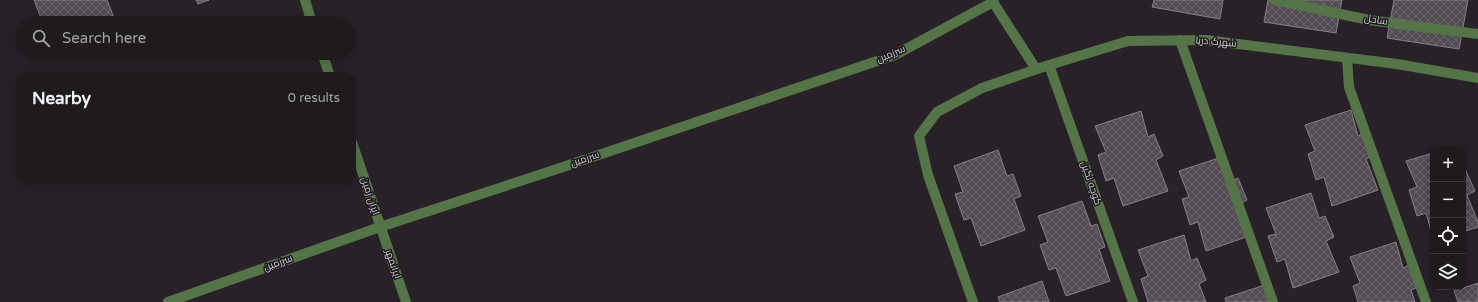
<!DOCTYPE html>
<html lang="en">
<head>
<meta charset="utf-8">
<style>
	:root { --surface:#1e1a1e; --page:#262327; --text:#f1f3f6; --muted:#a1a1a4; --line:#3c383c }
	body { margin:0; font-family:"Varela Round",Cairo,sans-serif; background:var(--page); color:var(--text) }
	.controls { position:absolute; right:12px; bottom:12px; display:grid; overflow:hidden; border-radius:8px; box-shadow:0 2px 10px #0003 }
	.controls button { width:36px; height:36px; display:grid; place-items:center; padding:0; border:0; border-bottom:1px solid var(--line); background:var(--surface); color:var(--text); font:20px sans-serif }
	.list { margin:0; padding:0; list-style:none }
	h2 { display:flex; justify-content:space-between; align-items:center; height:52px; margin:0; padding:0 16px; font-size:17px }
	h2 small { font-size:13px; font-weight:400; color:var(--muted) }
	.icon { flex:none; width:22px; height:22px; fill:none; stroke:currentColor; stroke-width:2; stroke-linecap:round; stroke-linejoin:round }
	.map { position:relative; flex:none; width:1478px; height:302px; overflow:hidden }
	.search { position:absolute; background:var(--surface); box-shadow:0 2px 10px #0003; left:16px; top:16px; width:340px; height:44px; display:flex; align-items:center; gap:10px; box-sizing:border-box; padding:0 14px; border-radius:22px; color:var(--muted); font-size:15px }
	.panel { position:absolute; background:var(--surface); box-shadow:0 2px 10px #0003; left:16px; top:72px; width:340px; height:112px; border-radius:12px }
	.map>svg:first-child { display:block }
	.building { fill:url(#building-cross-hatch); stroke:#867f86 }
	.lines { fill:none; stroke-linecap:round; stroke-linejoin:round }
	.minor { stroke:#557549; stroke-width:10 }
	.labels { text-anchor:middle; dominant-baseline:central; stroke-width:3; stroke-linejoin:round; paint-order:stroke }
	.street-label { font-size:10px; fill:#d3cfd4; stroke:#1e191f }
</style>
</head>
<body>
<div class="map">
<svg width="1478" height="302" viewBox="0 0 1478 302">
	<defs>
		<pattern id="building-cross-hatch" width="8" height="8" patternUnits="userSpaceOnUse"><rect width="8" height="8" fill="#534c53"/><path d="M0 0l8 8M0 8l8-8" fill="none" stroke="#6b656b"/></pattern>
	</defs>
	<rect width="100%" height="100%" fill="#282228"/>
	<path class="building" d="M34 0H107L116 23H43Z
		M196 0H209L198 4Z
		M1154 0H1223L1220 19 1152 7Z
		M1268 0H1342L1336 33 1264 22Z
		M1394 0H1468L1459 49 1387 38Z
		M1351 110 1358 136 1364 133 1373 155 1366 159 1378 190 1332 206 1324 177 1316 180 1308 154 1315 151 1305 125Z
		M1141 111 1148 137 1154 134 1163 156 1156 160 1168 191 1123 206 1114 178 1106 181 1098 155 1106 152 1095 126Z
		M998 150 1007 176 1013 174 1021 196 1014 199 1025 230 981 246 971 218 964 220 955 194 963 192 954 166Z
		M1433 153V238L1426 213 1417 216 1409 190 1417 187 1406 161Z
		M1225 156 1232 181 1238 178 1247 200 1239 204 1252 235 1206 251 1198 222 1190 225 1182 199 1189 197 1179 171Z
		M1465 169 1475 191 1467 195 1478 222V227L1463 232V170Z
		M1311 193 1319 218 1325 216 1334 237 1326 241 1339 272 1293 288 1285 259 1277 262 1268 236 1276 234 1266 208Z
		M1082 201 1091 226 1097 224 1105 247 1099 249 1110 281 1066 296 1056 268 1049 270 1040 245 1048 242 1038 216Z
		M1184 235 1191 261 1197 258 1206 280 1199 284 1206 302H1148L1141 279 1148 276 1138 250Z
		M1396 242 1403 268 1409 265 1418 287 1411 290 1415 302H1358L1353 286 1360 283 1350 257Z
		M1042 281 1049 302H1000L998 297Z
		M1271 283 1276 302H1226L1225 298Z
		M1478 283V302H1458L1454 291Z"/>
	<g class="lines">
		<path class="minor" d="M305 0 312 23
			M1275 0 1369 20 1478 34
			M993 2 1036 69 1128 41 1206 40 1397 64 1478 78
			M1180 40 1273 302
			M322 53 330 76
			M1347 58 1349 87 1426 302
			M352 142 406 302
			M168 302 380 227 557 169 895 55 993 2 994 0
			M973 302 928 175 919 136 937 112 982 88 1049 65 1133 302"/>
	</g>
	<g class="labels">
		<g class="street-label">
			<text transform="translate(1376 20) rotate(9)">ساحل</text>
			<text transform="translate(1216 42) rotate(5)">شهرک دریا</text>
			<text transform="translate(891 54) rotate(-23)">سرزمین</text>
			<text transform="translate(585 159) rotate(-19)">سرزمین</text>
			<text transform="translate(1091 183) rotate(71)">کوچه نگین</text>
			<text transform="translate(370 196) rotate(72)">ایران زمین</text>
			<text transform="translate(278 263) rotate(-20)">سرزمین</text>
			<text transform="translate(393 264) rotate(71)">ایرانمهر</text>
		</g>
	</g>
</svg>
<div class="controls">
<button>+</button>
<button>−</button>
<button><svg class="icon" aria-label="locate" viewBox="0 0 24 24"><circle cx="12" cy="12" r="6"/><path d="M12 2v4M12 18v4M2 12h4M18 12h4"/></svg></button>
<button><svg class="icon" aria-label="layers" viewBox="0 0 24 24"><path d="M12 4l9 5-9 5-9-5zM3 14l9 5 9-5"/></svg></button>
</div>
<div class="search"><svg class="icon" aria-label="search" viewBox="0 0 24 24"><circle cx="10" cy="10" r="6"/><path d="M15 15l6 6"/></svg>Search here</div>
<section class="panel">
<h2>Nearby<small>0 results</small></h2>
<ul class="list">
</ul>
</section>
</div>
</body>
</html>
